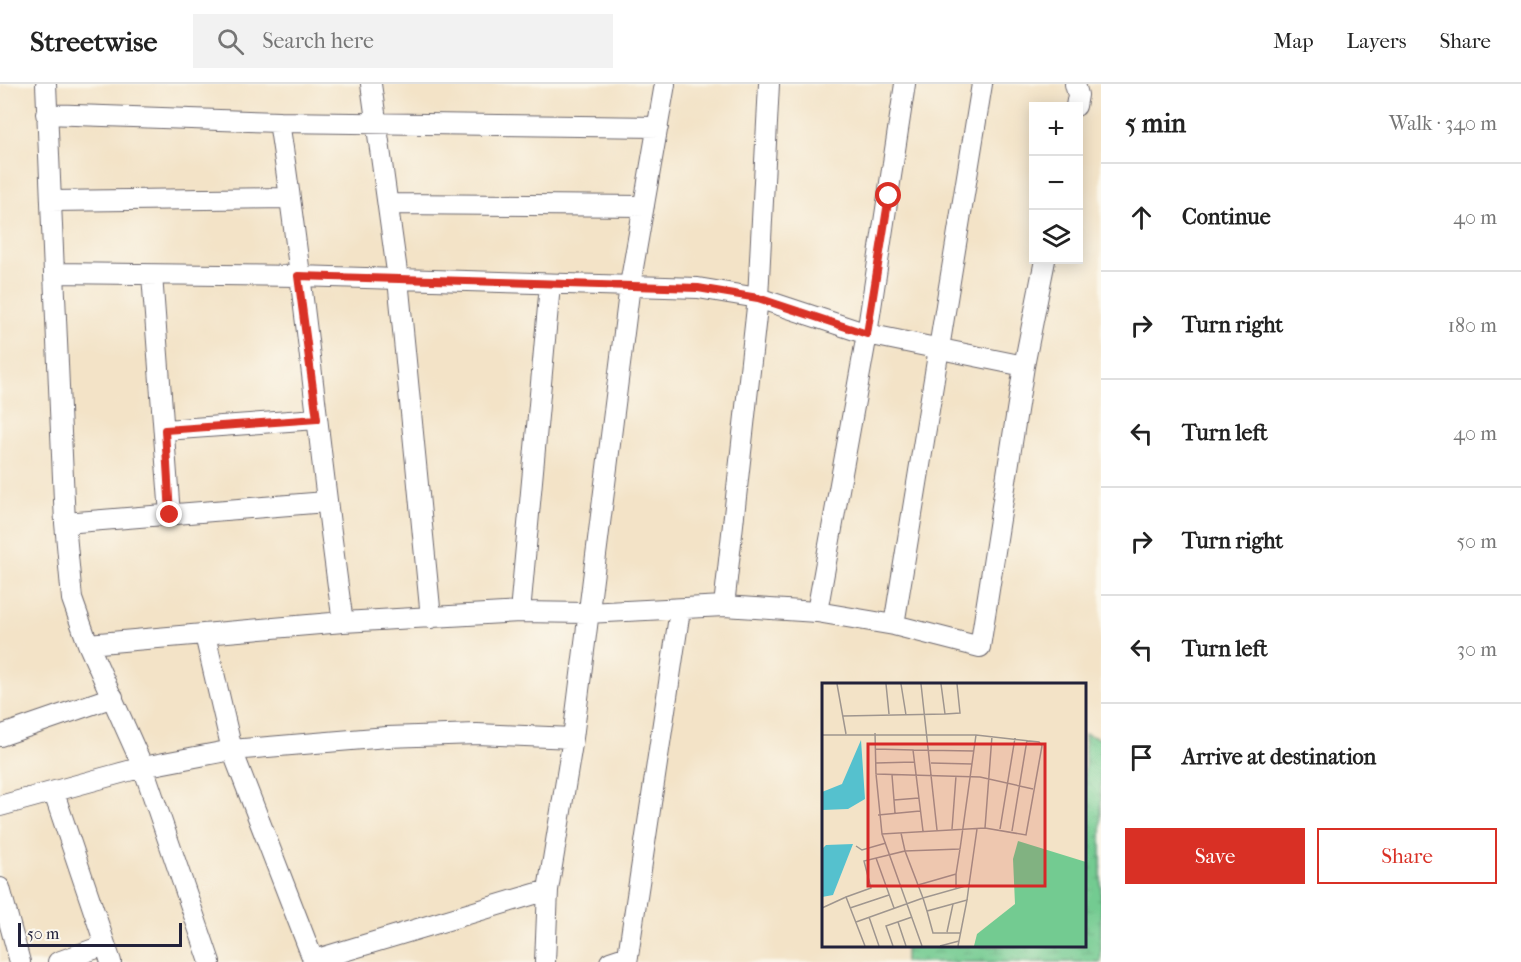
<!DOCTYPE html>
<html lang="en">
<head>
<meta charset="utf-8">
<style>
	:root { --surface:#fff; --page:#f2f2f2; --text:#222; --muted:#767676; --line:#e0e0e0; --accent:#d93025 }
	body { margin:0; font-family:"IM FELL French Canon",serif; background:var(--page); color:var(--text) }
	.controls { position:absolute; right:18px; top:18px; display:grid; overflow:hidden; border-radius:0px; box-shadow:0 3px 15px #0003 }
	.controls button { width:54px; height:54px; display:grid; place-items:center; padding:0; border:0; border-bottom:2px solid var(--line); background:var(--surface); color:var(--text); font:30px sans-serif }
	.scale { position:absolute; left:18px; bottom:15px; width:164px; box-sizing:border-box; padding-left:6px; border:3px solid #22223b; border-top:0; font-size:16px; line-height:21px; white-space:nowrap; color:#22223b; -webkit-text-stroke:4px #fbf7ec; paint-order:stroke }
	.stop { position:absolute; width:18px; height:18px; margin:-14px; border:4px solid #d93025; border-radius:50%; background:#fff }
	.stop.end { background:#d93025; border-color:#fff; box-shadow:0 2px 6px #0008 }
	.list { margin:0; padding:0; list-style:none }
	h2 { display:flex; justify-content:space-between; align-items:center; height:78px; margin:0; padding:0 24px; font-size:26px }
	h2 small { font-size:20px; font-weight:400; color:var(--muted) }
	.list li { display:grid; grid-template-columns:39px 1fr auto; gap:18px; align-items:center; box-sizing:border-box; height:108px; padding:0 24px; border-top:2px solid var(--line) }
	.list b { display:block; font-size:22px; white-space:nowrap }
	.list em { font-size:20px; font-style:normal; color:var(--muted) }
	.actions { display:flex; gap:12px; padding:18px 24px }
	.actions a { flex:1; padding:14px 0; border:2px solid var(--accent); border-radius:0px; text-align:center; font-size:21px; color:var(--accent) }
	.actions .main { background:var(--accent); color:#fff }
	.icon { flex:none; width:33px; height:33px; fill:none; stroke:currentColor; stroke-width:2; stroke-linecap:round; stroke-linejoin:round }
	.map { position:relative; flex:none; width:1101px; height:878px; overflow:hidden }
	header { display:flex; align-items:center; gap:36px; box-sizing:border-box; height:84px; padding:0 30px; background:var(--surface); border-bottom:2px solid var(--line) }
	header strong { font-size:28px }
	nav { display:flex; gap:33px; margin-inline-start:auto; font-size:21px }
	.search { width:420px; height:54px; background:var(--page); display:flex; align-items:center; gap:15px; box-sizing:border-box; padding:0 21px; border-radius:0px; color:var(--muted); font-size:22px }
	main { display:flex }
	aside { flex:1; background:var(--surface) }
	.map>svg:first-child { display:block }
	.wetland { fill:url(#wetland-marsh); stroke:#4a7666; stroke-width:1.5 }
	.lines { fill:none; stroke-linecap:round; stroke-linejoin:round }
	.minor-casing { stroke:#6b666c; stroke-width:22 }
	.minor { stroke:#fff; stroke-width:20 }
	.route { stroke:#d93025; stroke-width:8 }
	.inset-road { fill:none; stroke:#9f968f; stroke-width:1.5 }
	.view { fill:#d62828; fill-opacity:0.15; stroke:#d62828; stroke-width:3 }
	.inset-edge { fill:none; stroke:#22223b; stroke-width:3 }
</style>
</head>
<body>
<header>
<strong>Streetwise</strong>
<div class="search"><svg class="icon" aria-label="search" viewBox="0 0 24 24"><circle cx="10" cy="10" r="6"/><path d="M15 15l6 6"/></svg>Search here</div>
<nav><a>Map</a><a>Layers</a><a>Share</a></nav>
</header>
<main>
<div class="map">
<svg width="1101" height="878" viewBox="0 0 1101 878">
	<defs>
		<pattern id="wetland-marsh" width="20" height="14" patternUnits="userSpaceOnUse" patternTransform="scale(1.5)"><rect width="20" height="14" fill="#73cb91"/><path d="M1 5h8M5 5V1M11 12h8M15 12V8" fill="none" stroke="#63ae7e"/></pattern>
	</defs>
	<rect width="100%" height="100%" fill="#fbf7ec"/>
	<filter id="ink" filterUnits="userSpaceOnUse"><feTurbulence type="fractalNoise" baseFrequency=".0167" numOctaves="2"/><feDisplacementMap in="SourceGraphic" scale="12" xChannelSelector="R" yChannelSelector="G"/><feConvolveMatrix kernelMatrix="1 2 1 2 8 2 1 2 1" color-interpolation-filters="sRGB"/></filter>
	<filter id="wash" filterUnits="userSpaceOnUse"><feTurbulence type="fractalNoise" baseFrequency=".008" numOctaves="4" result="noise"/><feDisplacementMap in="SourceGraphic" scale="24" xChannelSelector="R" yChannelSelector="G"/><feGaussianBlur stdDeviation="1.35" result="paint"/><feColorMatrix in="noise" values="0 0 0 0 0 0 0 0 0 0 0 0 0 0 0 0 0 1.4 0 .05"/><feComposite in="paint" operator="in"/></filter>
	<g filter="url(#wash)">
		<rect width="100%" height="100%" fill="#f3e3c7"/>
		<path class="wetland" d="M1085 650 1101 655V878H905V862H1084Z"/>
	</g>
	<g filter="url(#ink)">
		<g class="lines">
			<g class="minor-casing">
				<path id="minor" d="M46 0 54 189 298 192 698 204 758 214 867 250 1024 282
					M371 0 398 195 431 534
					M1075 0 1078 11 1076 22
					M46 30 279 38C305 204 319 372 343 538
					M279 38 658 43
					M51 117 290 114
					M390 120 644 122
					M54 189 65 439 72 515 88 560 343 538 520 528 587 529 724 522 817 528 894 541 980 563 1024 282 1045 176
					M152 191 170 431
					M165 346 317 335
					M65 439 326 418
					M724 522 758 214 769 0
					M520 528 550 201
					M817 528 867 250 905 0
					M894 541 982 0
					M205 551 232 666 387 653 477 650 573 654 630 201 665 0
					M88 560 143 683 210 878
					M0 652 113 613
					M54 709 111 878
					M0 722 143 683 232 666 314 878
					M0 804 20 878
					M548 806 573 654
					M628 872 680 526
					M314 876 548 806 545 878
					M58 878 105 861
					M610 878 628 872 627 878"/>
			</g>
			<use href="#minor" class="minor"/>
		</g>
	</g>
	<g class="lines" filter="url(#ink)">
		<path class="route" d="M170 431 165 346 317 335 298 192 698 204 758 214 867 250 889 112"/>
	</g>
	<g transform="translate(822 599)">
		<rect width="264" height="264" fill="#f3e3c7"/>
		<path d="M196 158 264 179V263H152L155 251 193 221 191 176Z" fill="#73cb91"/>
		<path d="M39 57 43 116 26 126 0 127V109L20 101ZM31 161 11 212 0 214V166L4 162Z" fill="#55c1ce"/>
		<path class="inset-road" d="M15 1 24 51M64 1 67 31M79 1 84 32M99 1 115 147M123 31 138 30 135 1M21 33 123 31 119 1M53 50 54 91 158 94 211 106M0 52H154L217 59 220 63 204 152 163 145 60 151 54 91M53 66 91 67 101 148M91 67 152 68M54 80 92 79M109 80 150 81M70 92 73 130M72 117 97 115M56 132 98 128M163 145 170 53M130 146 134 93M178 146 193 55M190 148 205 57M79 150 83 168 138 166 154 52M60 151 100 263M34 163 40 167 64 160M54 175 72 225M134 191 138 166M96 202 134 191V205M147 202 155 146M0 225 24 214M28 225 67 212M105 228 111 250H138M47 234 57 263M34 239 101 215 83 168 42 178 49 205 24 214 43 263M76 239 84 263M125 249 131 221M71 263 64 243 90 234M118 263 137 258M136 263 145 217 105 228 101 215 147 202 145 217"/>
		<path class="view" d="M46 61H223V203H46Z"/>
		<rect width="264" height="264" class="inset-edge"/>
	</g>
</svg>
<div class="controls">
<button>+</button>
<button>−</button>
<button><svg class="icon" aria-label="layers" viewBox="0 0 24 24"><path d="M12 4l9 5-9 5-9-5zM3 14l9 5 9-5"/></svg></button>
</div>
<div class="scale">50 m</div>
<div class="stop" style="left:889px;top:112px"></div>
<div class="stop end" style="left:170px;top:431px"></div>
</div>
<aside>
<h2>5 min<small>Walk · 340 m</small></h2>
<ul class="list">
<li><svg class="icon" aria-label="ahead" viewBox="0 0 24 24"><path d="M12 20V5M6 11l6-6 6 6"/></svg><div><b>Continue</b></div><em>40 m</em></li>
<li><svg class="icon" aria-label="right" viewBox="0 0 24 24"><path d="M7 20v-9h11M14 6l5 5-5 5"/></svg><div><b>Turn right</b></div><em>180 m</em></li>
<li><svg class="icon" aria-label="left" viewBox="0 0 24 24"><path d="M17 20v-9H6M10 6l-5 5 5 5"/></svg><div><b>Turn left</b></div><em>40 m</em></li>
<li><svg class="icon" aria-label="right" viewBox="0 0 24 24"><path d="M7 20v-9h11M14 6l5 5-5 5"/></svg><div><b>Turn right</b></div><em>50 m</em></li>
<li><svg class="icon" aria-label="left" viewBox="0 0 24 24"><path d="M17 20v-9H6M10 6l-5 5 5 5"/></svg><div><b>Turn left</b></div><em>30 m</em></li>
<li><svg class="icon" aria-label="arrive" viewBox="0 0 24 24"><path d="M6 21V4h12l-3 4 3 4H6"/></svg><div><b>Arrive at destination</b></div></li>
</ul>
<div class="actions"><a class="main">Save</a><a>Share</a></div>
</aside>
</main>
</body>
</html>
